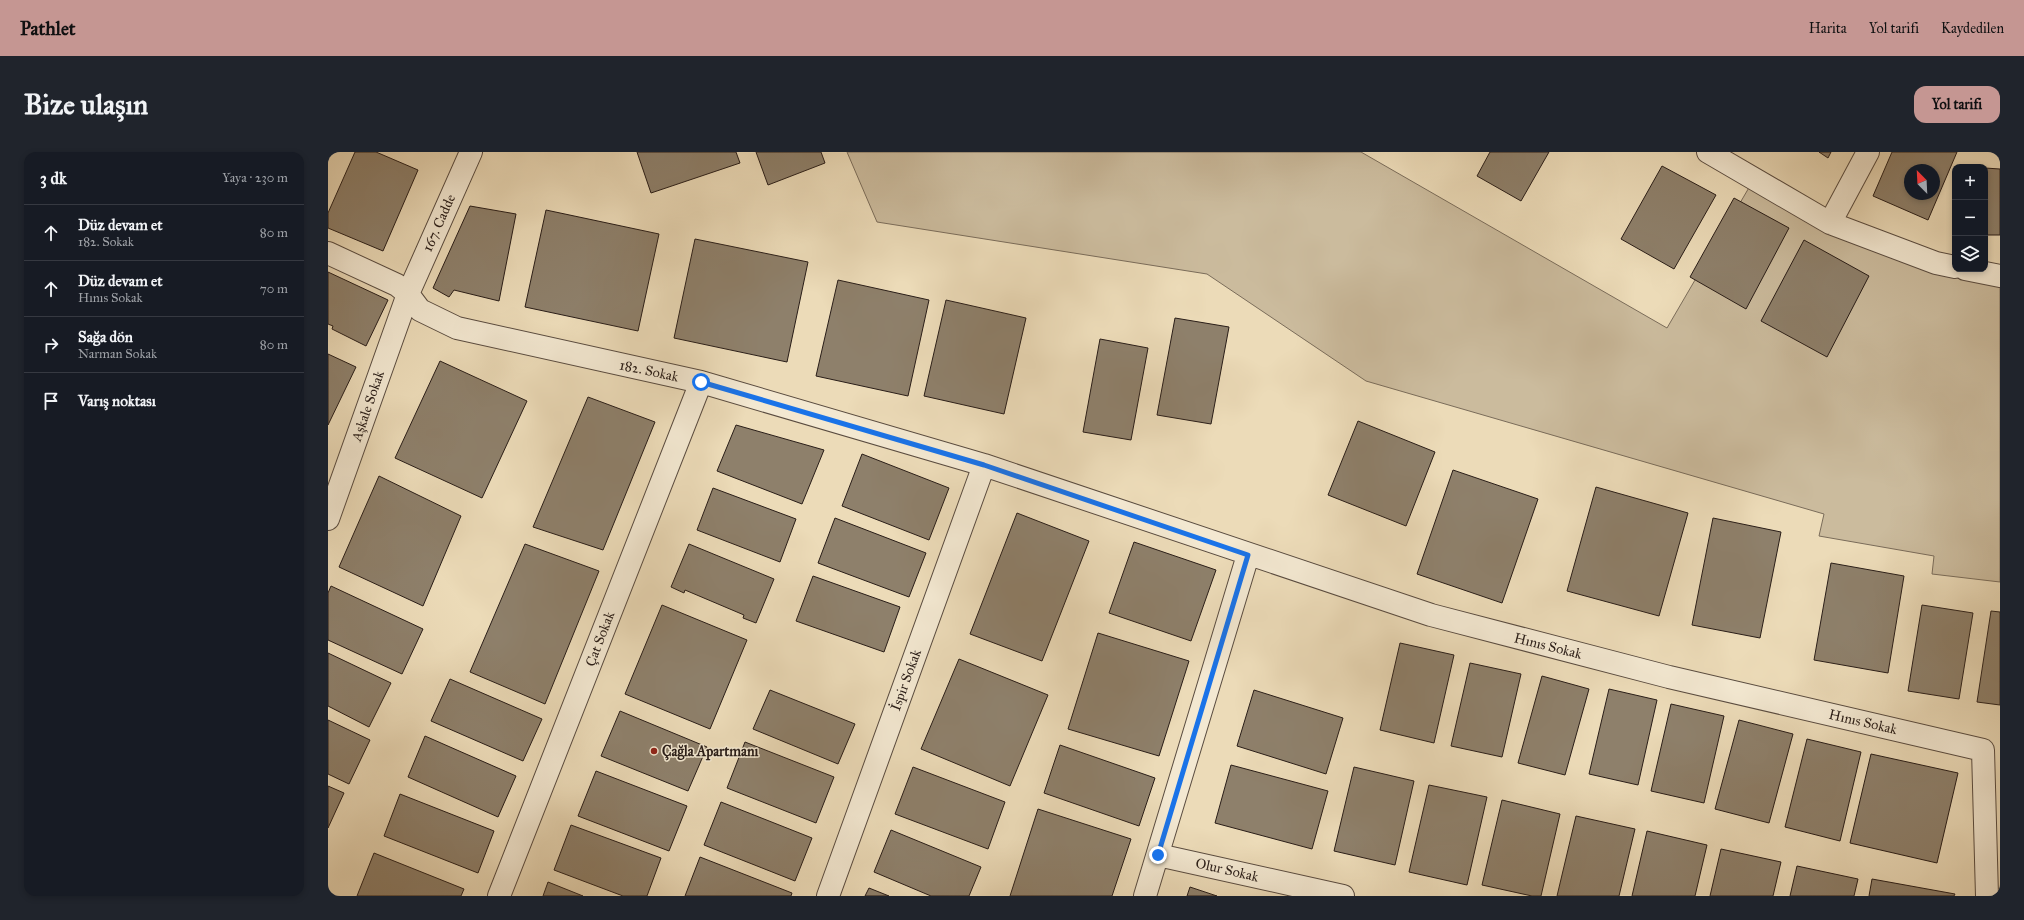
<!DOCTYPE html>
<html lang="tr">
<head>
<meta charset="utf-8">
<style>
	:root { --surface:#171b24; --page:#20242c; --text:#f1f3f6; --muted:#9ea1a6; --line:#363941; --accent:#c59692 }
	body { margin:0; font-family:"IM FELL Great Primer",serif; background:var(--page); color:var(--text) }
	.controls { position:absolute; right:12px; top:12px; display:grid; overflow:hidden; border-radius:8px; box-shadow:0 2px 6px #0003 }
	.controls button { width:36px; height:36px; display:grid; place-items:center; padding:0; border:0; border-bottom:1px solid var(--line); background:var(--surface); color:var(--text); font:20px sans-serif }
	.compass { position:absolute; left:1576px; top:12px; width:36px; height:36px; border-radius:50%; background:var(--surface); box-shadow:0 2px 6px #0003; rotate:336deg }
	.stop { position:absolute; width:12px; height:12px; margin:-9px; border:3px solid #1a73e8; border-radius:50%; background:#fff }
	.stop.end { background:#1a73e8; border-color:#fff; box-shadow:0 1px 4px #0008 }
	.list { margin:0; padding:0; list-style:none }
	h2 { display:flex; justify-content:space-between; align-items:center; height:52px; margin:0; padding:0 16px; font-size:17px }
	h2 small { font-size:13px; font-weight:400; color:var(--muted) }
	.list li { display:grid; grid-template-columns:26px 1fr auto; gap:12px; align-items:center; box-sizing:border-box; height:56px; padding:0 16px; border-top:1px solid var(--line) }
	.list b { display:block; font-size:15px; white-space:nowrap }
	.list p { margin:0; font-size:13px; white-space:nowrap; color:var(--muted) }
	.list em { font-size:13px; font-style:normal; color:var(--muted) }
	.icon { flex:none; width:22px; height:22px; fill:none; stroke:currentColor; stroke-width:2; stroke-linecap:round; stroke-linejoin:round }
	.map { position:relative; flex:none; width:1672px; height:744px; overflow:hidden; border-radius:12px }
	header { display:flex; align-items:center; gap:24px; box-sizing:border-box; height:56px; padding:0 20px; background:var(--accent); color:#111 }
	header strong { font-size:19px }
	nav { display:flex; gap:22px; margin-inline-start:auto; font-size:14px }
	.intro { display:flex; align-items:center; justify-content:space-between; box-sizing:border-box; height:96px; padding:0 24px }
	h1 { margin:0; font-size:28px }
	.button { padding:10px 18px; border-radius:12px; background:var(--accent); color:#111; font-size:14px; font-weight:700 }
	main { display:flex; gap:24px; padding:0 24px }
	aside { flex:1; background:var(--surface); border-radius:12px; box-shadow:0 2px 6px #0003 }
	.map>svg:first-child { display:block }
	.green { fill:#cbbb9d; stroke:#7a6c5a }
	.building { fill:#8e806b; stroke:#291d18; fill-rule:evenodd }
	.lines { fill:none; stroke-linecap:round; stroke-linejoin:round }
	.minor-casing { stroke:#5a4c40; stroke-width:24 }
	.minor { stroke:#f3e8d1; stroke-width:22 }
	.route { stroke:#1a73e8; stroke-width:5 }
	.poi-dot { fill:#8f2418; stroke:#f3e8d1; stroke-width:1.5 }
	.labels { text-anchor:middle; dominant-baseline:central; stroke-width:3; stroke-linejoin:round; paint-order:stroke }
	.street-label { font-size:14px; fill:#291d18; stroke:#f3e8d1 }
	.poi-label { font-size:14px; font-weight:bold; fill:#291d18; stroke:#f3e8d1; text-anchor:start }
</style>
</head>
<body>
<header>
<strong>Pathlet</strong>
<nav><a>Harita</a><a>Yol tarifi</a><a>Kaydedilen</a></nav>
</header>
<div class="intro"><h1>Bize ulaşın</h1><a class="button">Yol tarifi</a></div>
<main>
<aside>
<h2>3 dk<small>Yaya · 230 m</small></h2>
<ul class="list">
<li><svg class="icon" aria-label="ahead" viewBox="0 0 24 24"><path d="M12 20V5M6 11l6-6 6 6"/></svg><div><b>Düz devam et</b><p>182. Sokak</p></div><em>80 m</em></li>
<li><svg class="icon" aria-label="ahead" viewBox="0 0 24 24"><path d="M12 20V5M6 11l6-6 6 6"/></svg><div><b>Düz devam et</b><p>Hınıs Sokak</p></div><em>70 m</em></li>
<li><svg class="icon" aria-label="right" viewBox="0 0 24 24"><path d="M7 20v-9h11M14 6l5 5-5 5"/></svg><div><b>Sağa dön</b><p>Narman Sokak</p></div><em>80 m</em></li>
<li><svg class="icon" aria-label="arrive" viewBox="0 0 24 24"><path d="M6 21V4h12l-3 4 3 4H6"/></svg><div><b>Varış noktası</b></div></li>
</ul>
</aside>
<div class="map">
<svg width="1672" height="744" viewBox="0 0 1672 744">
	<rect width="100%" height="100%" fill="#ecdbb8"/>
	<filter id="stains"><feTurbulence type="fractalNoise" baseFrequency=".005" numOctaves="4"/><feColorMatrix values="0 0 0 0 .2 0 0 0 0 .09 0 0 0 0 .02 0 0 0 .5 -.17"/></filter>
	<radialGradient id="worn" r=".72"><stop offset=".6" stop-color="#630" stop-opacity="0"/><stop offset="1" stop-color="#630" stop-opacity=".3"/></radialGradient>
	<path class="green" d="M519 0H1033L1339 176 1426 27 1502 71 1672 124V430L1604 422 1606 404 1491 384 1496 362 1038 229 879 122 549 70Z"/>
	<path class="building" d="M27 0H48L90 18 55 99 0 76V61Z
		M309 0H408L412 11 323 41Z
		M428 0H493L497 11 440 33Z
		M1162 0H1221L1193 49 1149 24Z
		M1491 0H1503L1500 6Z
		M1564 0H1629L1600 68 1545 44ZM1582 18H1606V42H1582Z
		M1334 14 1388 43 1346 117 1293 87Z
		M1657 16 1672 17V83H1657Z
		M1406 46 1461 76 1418 157 1362 125Z
		M142 54 188 62 171 149 126 138 121 145 105 136Z
		M218 58 331 82 310 179 197 155Z
		M367 87 480 110 459 210 346 186Z
		M1476 88 1541 124 1499 205 1433 169Z
		M0 120 60 148 38 194 4 177 5 174 0 172Z
		M510 128 601 148 580 244 488 224Z
		M618 148 698 166 676 262 596 244Z
		M847 166 901 175 883 272 829 263Z
		M772 187 820 196 803 288 755 280Z
		M0 202 28 215 0 273Z
		M112 209 199 249 154 346 67 306Z
		M260 245 327 270 275 398 205 375Z
		M1030 269 1107 300 1078 374 1000 343Z
		M408 273 496 298 474 352 389 319Z
		M534 302 621 336 601 388 514 354Z
		M1125 318 1210 347 1174 451 1089 422Z
		M51 324 133 364 95 454 11 415Z
		M1268 335 1360 361 1331 464 1239 439Z
		M385 336 468 367 452 410 369 378Z
		M689 361 761 389 714 509 642 482Z
		M507 366 598 401 581 445 490 411Z
		M1385 366 1453 380 1432 486 1364 473Z
		M806 390 888 418 863 489 781 461Z
		M197 392 271 419 217 552 142 520Z
		M361 392 446 427 428 471 415 466 416 463 357 438 356 441 343 435Z
		M1503 411 1576 424 1560 521 1486 508Z
		M485 424 572 455 556 500 468 469Z
		M3 434 95 477 74 522 0 488V441Z
		M334 453 419 488 382 577 297 542Z
		M1594 453 1645 461 1631 547 1580 539Z
		M1663 459 1672 460V553L1649 550Z
		M770 481 861 509 831 604 740 577Z
		M1072 491 1126 503 1106 591 1052 578Z
		M0 501 63 531 41 575 0 554Z
		M631 507 720 543 682 634 593 597Z
		M1142 511 1193 522 1174 605 1123 594Z
		M1214 524 1261 537 1237 623 1190 611Z
		M122 527 214 567 195 609 103 569Z
		M1281 537 1329 548 1310 633 1261 622Z
		M442 538 527 572 510 612 425 577Z
		M926 538 1015 566 998 622 909 594Z
		M1343 552 1396 564 1376 651 1323 639Z
		M292 559 379 595 360 639 273 604Z
		M0 568 42 588 21 632 0 622Z
		M1411 568 1465 582 1441 671 1387 657Z
		M97 584 188 624 170 665 80 625Z
		M1479 587 1533 600 1512 689 1457 675Z
		M417 590 506 625 488 671 399 636Z
		M732 593 827 626 811 674 716 641Z
		M1543 602 1630 621 1609 711 1522 691Z
		M903 613 1000 639 984 697 887 671Z
		M585 615 677 650 660 697 567 662Z
		M1026 615 1086 629 1067 713 1006 699Z
		M268 619 359 654 341 699 250 664Z
		M1101 633 1159 645 1139 733 1081 720Z
		M0 634 16 641 0 676Z
		M72 642 166 679 150 721 56 684Z
		M1174 648 1232 662 1213 744H1204L1154 733Z
		M393 650 484 686 467 729 376 693Z
		M710 657 803 687 784 744H682Z
		M1248 664 1307 677 1291 744H1229Z
		M243 673 333 706 319 744H295L226 718Z
		M563 678 653 715 641 744H603L546 720Z
		M1319 679 1379 693 1367 744H1304Z
		M1393 697 1453 710 1445 744H1382Z
		M46 701 136 737 133 744H29Z
		M372 705 464 741 463 744H357Z
		M1469 714 1530 727 1526 744H1462Z
		M1544 727 1627 742 1626 744H1541Z
		M220 730 255 744H215Z
		M862 735 889 744H859Z
		M541 736 561 744H537Z"/>
	<g class="lines">
		<g class="minor-casing">
			<path id="minor" d="M1380 0 1502 71 1608 111 1627 115
				M1502 71 1540 0
				M0 101 69 133 80 142 92 158 129 176 373 230 656 313 1103 463 1341 525 1655 598 1659 744
				M1637 117 1672 124
				M0 367 80 142 143 0
				M830 703 1015 744
				M171 744 373 230
				M500 744 656 313
				M817 744 920 403"/>
		</g>
		<use href="#minor" class="minor"/>
	</g>
	<g class="lines">
		<path class="route" d="M373 230 656 313 920 403 830 703"/>
	</g>
	<circle class="poi-dot" cx="326" cy="599" r="4"/>
	<g class="labels">
		<g class="street-label">
			<text transform="translate(111 71) rotate(-66)">167. Cadde</text>
			<text transform="translate(321 219) rotate(12)">182. Sokak</text>
			<text transform="translate(40 254) rotate(-71)">Aşkale Sokak</text>
			<text transform="translate(272 487) rotate(-69)">Çat Sokak</text>
			<text transform="translate(1220 494) rotate(14)">Hınıs Sokak</text>
			<text transform="translate(578 528) rotate(-70)">İspir Sokak</text>
			<text transform="translate(1535 570) rotate(13)">Hınıs Sokak</text>
			<text transform="translate(899 718) rotate(13)">Olur Sokak</text>
		</g>
		<g class="poi-label">
			<text x="334" y="599">Çağla Apartmanı</text>
		</g>
	</g>
	<rect width="100%" height="100%" filter="url(#stains)"/>
	<rect width="100%" height="100%" fill="url(#worn)"/>
</svg>
<div class="controls">
<button>+</button>
<button>−</button>
<button><svg class="icon" aria-label="layers" viewBox="0 0 24 24"><path d="M12 4l9 5-9 5-9-5zM3 14l9 5 9-5"/></svg></button>
</div>
<svg class="compass" viewBox="-18 -18 36 36"><path d="M0-13l5 13h-10z" fill="#e53935"/><path d="M0 13l5-13h-10z" fill="#9ea1a6"/></svg>
<div class="stop" style="left:373px;top:230px"></div>
<div class="stop end" style="left:830px;top:703px"></div>
</div>
</main>
</body>
</html>
